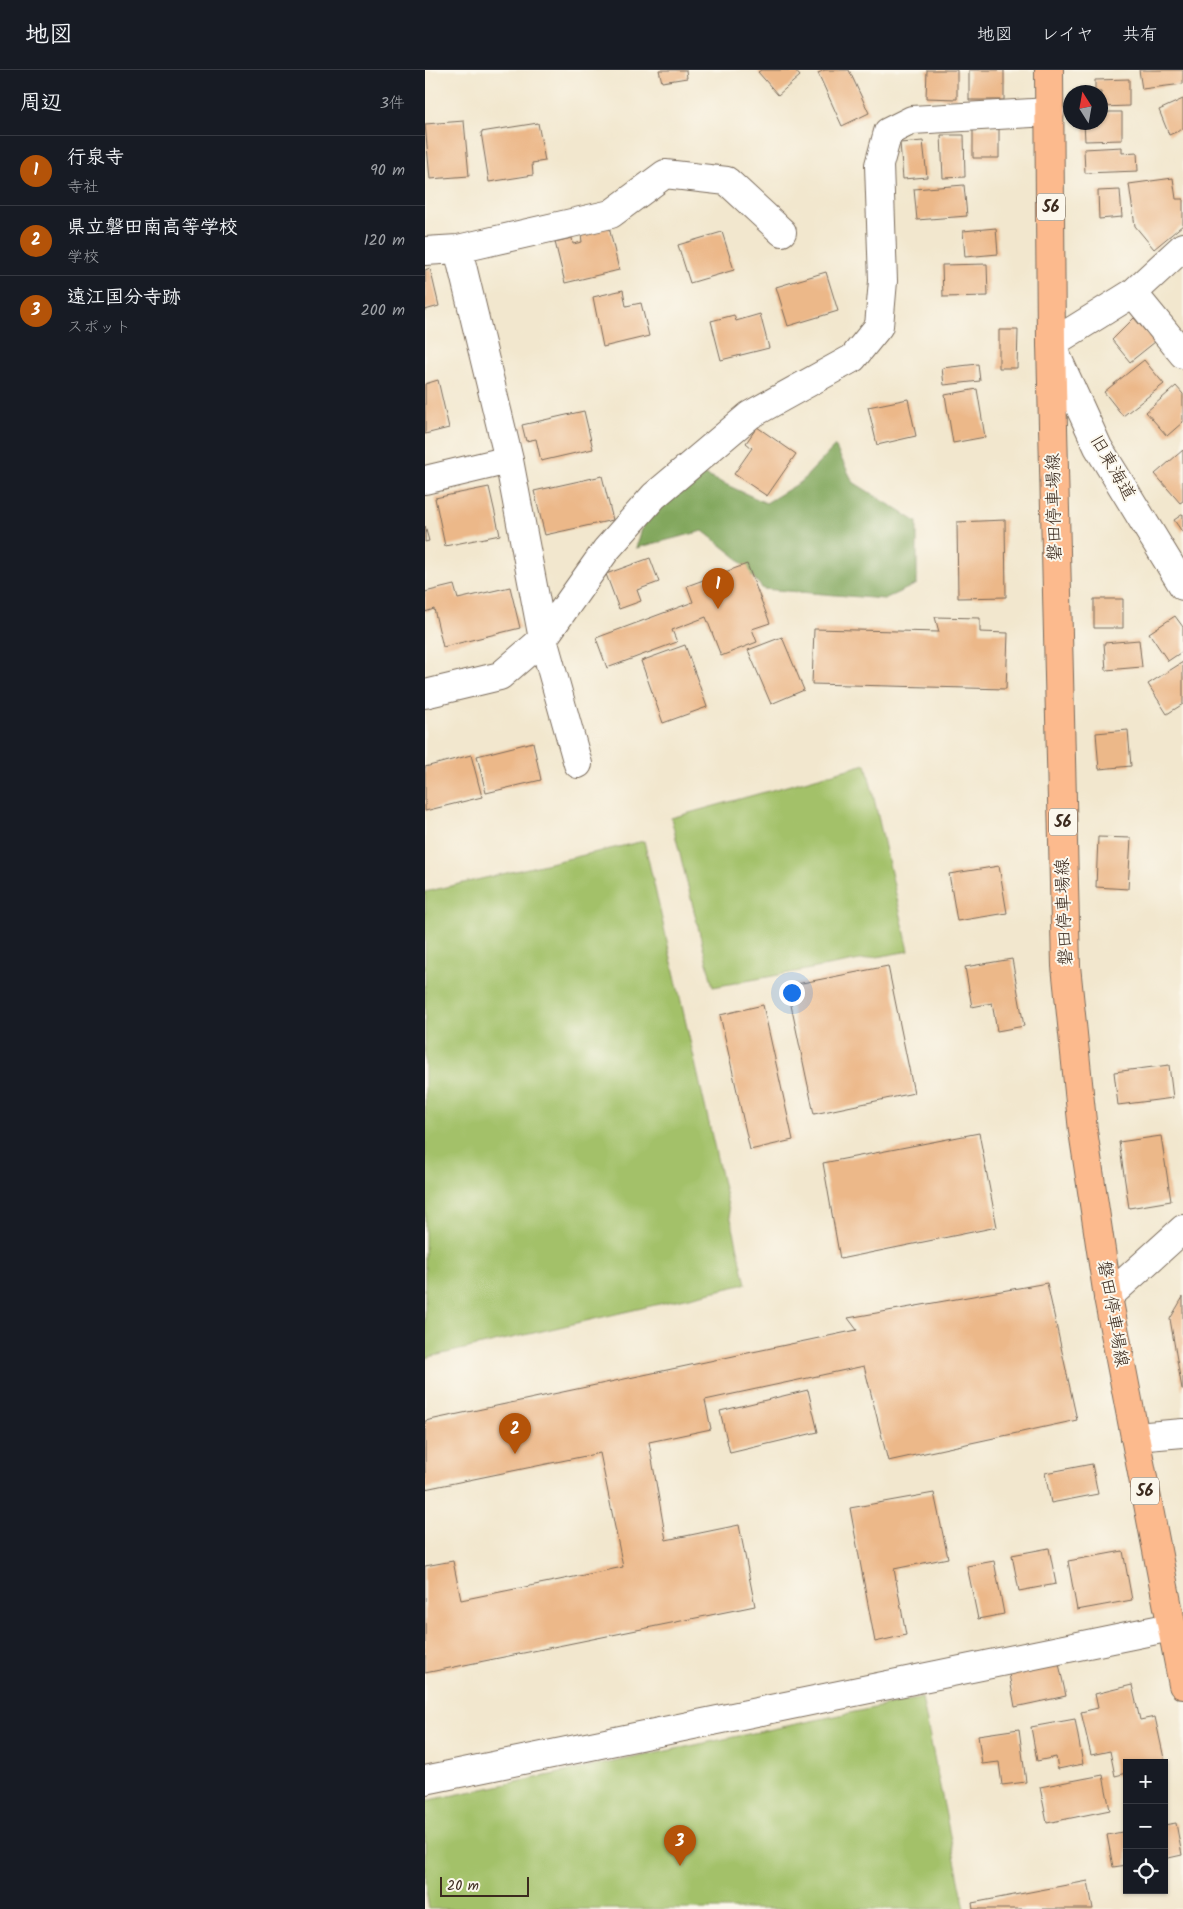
<!DOCTYPE html>
<html lang="ja">
<head>
<meta charset="utf-8">
<style>
	:root { --surface:#171b24; --page:#242831; --text:#f1f3f6; --muted:#9ea1a6; --line:#363941; --accent:#b45309 }
	body { margin:0; font-family:Kalam,"Klee One",sans-serif; background:var(--page); color:var(--text) }
	.controls { position:absolute; right:15px; bottom:15px; display:grid; overflow:hidden; border-radius:0px; box-shadow:0 1px 4px #0004 }
	.controls button { width:45px; height:45px; display:grid; place-items:center; padding:0; border:0; border-bottom:1px solid var(--line); background:var(--surface); color:var(--text); font:25px sans-serif }
	.compass { position:absolute; left:638px; top:15px; width:45px; height:45px; border-radius:50%; background:var(--surface); box-shadow:0 1px 4px #0004; rotate:349deg }
	.scale { position:absolute; left:15px; bottom:12px; width:89px; box-sizing:border-box; padding-left:5px; border:2px solid #3b2a1e; border-top:0; font-size:14px; line-height:18px; white-space:nowrap; color:#3b2a1e; -webkit-text-stroke:4px #fbf7ec; paint-order:stroke }
	.you { position:absolute; left:366px; top:922px; width:18px; height:18px; margin:-12px; border:4px solid #fff; border-radius:50%; background:#1a73e8; box-shadow:0 0 0 8px #1a73e833 }
	.badge { display:grid; place-items:center; width:32px; height:32px; border-radius:50%; background:var(--accent); color:#fff; font-size:16px; font-weight:700 }
	.pin { position:absolute; translate:-50% -41px; filter:drop-shadow(0 1px 2px #0008) }
	.pin::after { content:''; position:absolute; top:26px; width:18px; height:15px; background:inherit; clip-path:polygon(0 0,100% 0,50% 100%) }
	.list { margin:0; padding:0; list-style:none }
	h2 { display:flex; justify-content:space-between; align-items:center; height:65px; margin:0; padding:0 20px; font-size:21px }
	h2 small { font-size:16px; font-weight:400; color:var(--muted) }
	.list li { display:grid; grid-template-columns:32px 1fr auto; gap:15px; align-items:center; box-sizing:border-box; height:70px; padding:0 20px; border-top:1px solid var(--line) }
	.list b { display:block; font-size:19px; white-space:nowrap }
	.list p { margin:0; font-size:16px; white-space:nowrap; color:var(--muted) }
	.list em { font-size:16px; font-style:normal; color:var(--muted) }
	.icon { flex:none; width:28px; height:28px; fill:none; stroke:currentColor; stroke-width:2; stroke-linecap:round; stroke-linejoin:round }
	.map { position:relative; flex:none; width:758px; height:1839px; overflow:hidden }
	header { display:flex; align-items:center; gap:30px; box-sizing:border-box; height:70px; padding:0 25px; background:var(--surface); border-bottom:1px solid var(--line) }
	header strong { font-size:24px }
	nav { display:flex; gap:28px; margin-inline-start:auto; font-size:18px }
	main { display:flex }
	aside { flex:1; background:var(--surface) }
	.map>svg:first-child { display:block }
	.green { fill:#a3c169; stroke:#6f7644 }
	.forest { fill:#82a75d; stroke:#5e683e }
	.building { fill:#ecb889 }
	.lines { fill:none; stroke-linecap:round; stroke-linejoin:round }
	.minor-casing { stroke:#7b6c5c; stroke-width:30 }
	.tertiary-casing { stroke:#7b6c5c; stroke-width:30 }
	.primary-casing { stroke:#7b6c5c; stroke-width:30 }
	.minor { stroke:#fff; stroke-width:28 }
	.tertiary { stroke:#fff; stroke-width:28 }
	.primary { stroke:#fcba8d; stroke-width:28 }
	.labels { text-anchor:middle; dominant-baseline:central; stroke-width:4; stroke-linejoin:round; paint-order:stroke }
	.shield { fill:#fbf7ec; stroke:#75685c; stroke-width:1 }
	.shield-label { font-size:16px; font-weight:bold; fill:#3b2a1e }
	.street-label { font-size:18px; fill:#3b2a1e; stroke:#fbf7ec }
</style>
</head>
<body>
<header>
<strong>地図</strong>
<nav><a>地図</a><a>レイヤ</a><a>共有</a></nav>
</header>
<main>
<aside>
<h2>周辺<small>3件</small></h2>
<ul class="list">
<li><span class="badge">1</span><div><b>行泉寺</b><p>寺社</p></div><em>90 m</em></li>
<li><span class="badge">2</span><div><b>県立磐田南高等学校</b><p>学校</p></div><em>120 m</em></li>
<li><span class="badge">3</span><div><b>遠江国分寺跡</b><p>スポット</p></div><em>200 m</em></li>
</ul>
</aside>
<div class="map">
<svg width="758" height="1839" viewBox="0 0 758 1839">
	<rect width="100%" height="100%" fill="#fbf7ec"/>
	<filter id="ink" filterUnits="userSpaceOnUse"><feTurbulence type="fractalNoise" baseFrequency=".02" numOctaves="2"/><feDisplacementMap in="SourceGraphic" scale="10" xChannelSelector="R" yChannelSelector="G"/><feConvolveMatrix kernelMatrix="1 2 1 2 8 2 1 2 1" color-interpolation-filters="sRGB"/></filter>
	<filter id="wash" filterUnits="userSpaceOnUse"><feTurbulence type="fractalNoise" baseFrequency=".0096" numOctaves="4" result="noise"/><feDisplacementMap in="SourceGraphic" scale="20" xChannelSelector="R" yChannelSelector="G"/><feGaussianBlur stdDeviation="1.12" result="paint"/><feColorMatrix in="noise" values="0 0 0 0 0 0 0 0 0 0 0 0 0 0 0 0 0 1.4 0 .05"/><feComposite in="paint" operator="in"/></filter>
	<g filter="url(#wash)">
		<rect width="100%" height="100%" fill="#f2e7ce"/>
		<path class="green" d="M441 694 484 881 288 917 246 748Z
			M219 771 321 1214 0 1288V822Z
			M497 1628 540 1839H4L0 1814V1731Z"/>
		<path class="forest" d="M410 376 428 412 492 452V514L459 529 338 519 310 486 278 461 211 478 223 440 276 403 341 433 376 412Z"/>
		<g id="blocks">
			<path class="building" d="M234 0H261L262 8 237 12Z
				M336 0H370L375 6 353 25 333 2Z
				M400 0H424L444 43 417 56 393 3Z
				M502 0H532V29L501 28Z
				M544 0H579V30H544Z
				M714 0H758V14L717 19Z
				M704 9V36L676 37V22H670V10Z
				M758 29V59L744 65 734 40Z
				M676 42H697V70L660 71 659 52H676Z
				M39 51 44 106 5 109 0 54Z
				M113 53 120 91 107 93 108 105 64 112 56 62Z
				M548 58 574 59V88H548Z
				M516 65H539L540 107 518 108Z
				M498 71 502 107 478 109 475 73Z
				M697 77V83L712 82 713 101 660 103 659 79Z
				M748 108 751 129H758V155L729 179 710 156 704 114Z
				M539 115 542 146 492 150 489 119Z
				M695 120 697 147 674 149 673 121Z
				M184 157 194 200 140 213 130 172 147 168 148 174 157 172 156 164Z
				M571 158 573 184 540 187 538 161Z
				M297 162 309 200 265 213 253 175Z
				M562 194 563 226 518 227 517 195Z
				M5 198 14 236 0 240V200Z
				M401 202 413 241 363 256 351 217Z
				M198 220 201 236 216 233 224 266 178 277 168 227Z
				M335 244 344 278 296 290 286 251 309 245 311 251Z
				M709 248 730 272 705 292 687 270Z
				M574 260H593L592 298H574Z
				M719 290 739 314 698 346 679 322Z
				M553 294 555 311 519 315 517 298Z
				M13 310 24 358 0 364V314Z
				M751 316 758 324V352L742 366 721 342Z
				M552 319 560 367 528 373 520 325Z
				M483 329 491 366 452 375 443 337Z
				M159 341 168 379 116 391 111 369 101 371 97 355Z
				M332 357 371 384 342 426 309 404 327 378 321 373Z
				M758 380V431L755 433 730 404Z
				M177 406 188 450 120 465 109 421Z
				M64 417 75 465 20 476 10 428Z
				M758 444V463L749 450Z
				M580 450 581 527 533 528 532 452Z
				M0 456 4 471 0 472Z
				M225 488 234 512 212 520 216 531 194 539 181 504Z
				M322 494 345 553 327 559 332 572 296 586 281 547 247 560 252 572 182 598 171 568 268 532 262 516Z
				M29 515 33 529 85 517 95 558 18 577 9 539 0 542V522Z
				M669 529H698V558H669Z
				M750 546 758 557V581L743 591 724 563Z
				M510 547 555 548V562L583 563 581 619 387 614 389 559 514 562Z
				M357 567 379 620 346 634 323 580Z
				M714 570 717 597 681 600 679 573Z
				M260 575 282 637 238 653 216 591Z
				M758 592V634L742 644 723 614Z
				M703 660 706 696 674 699 671 663Z
				M108 672 116 710 61 723 52 686Z
				M46 685 57 727 0 741V697Z
				M673 767 706 768 703 819 671 817Z
				M574 796 582 843 532 851 524 804Z
				M587 889 599 956 572 961 567 933 547 937 540 897Z
				M463 896 489 1023 389 1044 362 916Z
				M338 935 368 1070 325 1080 295 945Z
				M744 995 748 1028 693 1035 689 1002Z
				M554 1063 572 1157 415 1189 398 1093Z
				M736 1066 746 1131 704 1138 694 1072Z
				M622 1213 652 1350 463 1391 439 1296 280 1330 286 1359 224 1372 241 1470 314 1455 330 1536 0 1603V1496L28 1491 36 1530 198 1497 175 1383 0 1419V1351L432 1260 423 1248Z
				M758 1227V1319H757L745 1249Z
				M383 1320 393 1362 305 1383 295 1341Z
				M667 1394 673 1424 626 1433 620 1403Z
				M509 1423 523 1488 469 1499 481 1565 450 1572 425 1438Z
				M624 1478 631 1514 594 1521 587 1485Z
				M698 1481 707 1530 652 1540 643 1491Z
				M569 1491 579 1544 553 1549 542 1496Z
				M634 1594 641 1626 590 1637 584 1604Z
				M707 1615 715 1650 730 1647 740 1693H702V1703L690 1706 685 1681 666 1685 656 1642 673 1638 670 1624Z
				M650 1649 658 1694 633 1699 631 1687 612 1691 606 1657Z
				M594 1659 601 1712 577 1715 574 1692 557 1694 553 1665Z
				M678 1705 685 1740 622 1753 615 1717Z
				M751 1753 757 1785 739 1789V1755Z
				M702 1761V1795L688 1797 682 1765Z
				M663 1811 668 1839H548L547 1833Z"/>
		</g>
	</g>
	<g filter="url(#ink)">
		<use href="#blocks" fill-opacity="0" stroke="#7b6c5c" stroke-width="1"/>
		<g class="lines">
			<g class="minor-casing">
				<path id="minor" d="M758 177 708 223 626 274 673 377 758 516
					M33 179 186 144 240 104 302 111 357 162
					M0 181 33 179 84 390 118 569 153 694
					M708 223 758 284
					M0 410 84 390
					M0 624 75 606 118 569 181 480 229 426 325 345 428 288 454 256 458 211 454 95 463 62 487 50 625 42
					M683 1227 758 1159
					M710 1367 758 1363"/>
			</g>
			<g class="tertiary-casing">
				<path id="tertiary" d="M0 1710 746 1557"/>
			</g>
			<g class="primary-casing">
				<path id="primary" d="M624 0 626 274 641 896 658 1061 683 1227 758 1615"/>
			</g>
			<use href="#minor" class="minor"/>
			<use href="#tertiary" class="tertiary"/>
			<use href="#primary" class="primary"/>
		</g>
	</g>
	<g class="labels">
		<g class="shield">
			<rect x="612" y="123.5" width="28" height="27" rx="4"/>
			<rect x="624" y="738.5" width="28" height="27" rx="4"/>
			<rect x="706" y="1407.5" width="28" height="27" rx="4"/>
		</g>
		<g class="shield-label">
			<text x="626" y="137">56</text>
			<text x="638" y="752">56</text>
			<text x="720" y="1421">56</text>
		</g>
		<g class="street-label">
			<text transform="translate(687 398) rotate(60)">旧東海道</text>
			<text transform="translate(630 437) rotate(-91)">磐田停車場線</text>
			<text transform="translate(640 842) rotate(-92)">磐田停車場線</text>
			<text transform="translate(687 1244) rotate(80)">磐田停車場線</text>
		</g>
	</g>
</svg>
<div class="controls">
<button>+</button>
<button>−</button>
<button><svg class="icon" aria-label="locate" viewBox="0 0 24 24"><circle cx="12" cy="12" r="6"/><path d="M12 2v4M12 18v4M2 12h4M18 12h4"/></svg></button>
</div>
<svg class="compass" viewBox="-18 -18 36 36"><path d="M0-13l5 13h-10z" fill="#e53935"/><path d="M0 13l5-13h-10z" fill="#9ea1a6"/></svg>
<div class="scale">20 m</div>
<div class="you"></div>
<div class="pin badge" style="left:293px;top:539px">1</div>
<div class="pin badge" style="left:90px;top:1384px">2</div>
<div class="pin badge" style="left:255px;top:1796px">3</div>
</div>
</main>
</body>
</html>
